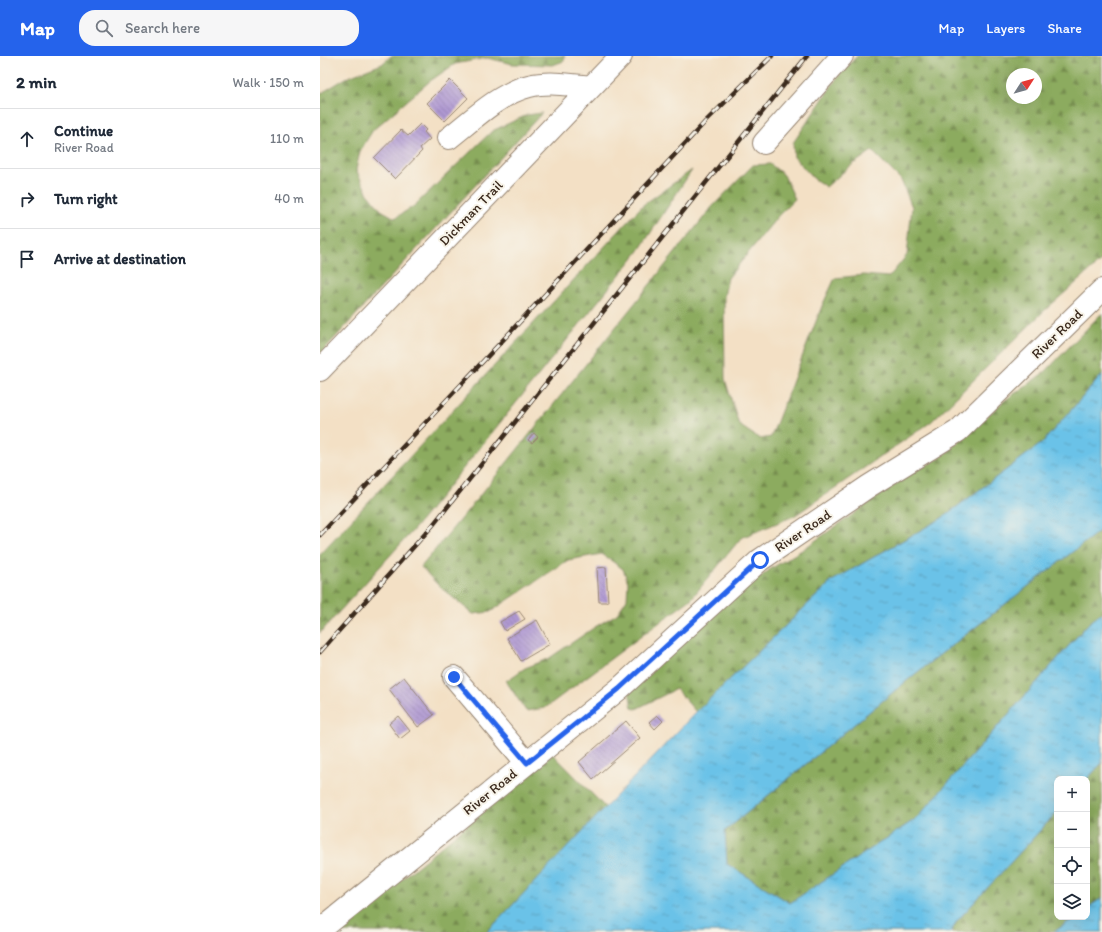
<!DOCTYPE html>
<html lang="en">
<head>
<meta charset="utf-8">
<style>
	:root { --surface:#fff; --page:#f6f6f7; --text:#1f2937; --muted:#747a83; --line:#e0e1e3; --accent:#2563eb }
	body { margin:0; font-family:Itim,sans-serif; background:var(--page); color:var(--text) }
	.controls { position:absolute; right:12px; bottom:12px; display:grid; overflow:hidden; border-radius:8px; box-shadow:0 4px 16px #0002 }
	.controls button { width:36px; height:36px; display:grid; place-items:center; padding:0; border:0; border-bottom:1px solid var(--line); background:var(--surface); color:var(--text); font:20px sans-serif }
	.compass { position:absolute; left:686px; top:12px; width:36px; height:36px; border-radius:50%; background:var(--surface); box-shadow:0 4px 16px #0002; rotate:54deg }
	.stop { position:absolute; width:12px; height:12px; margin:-9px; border:3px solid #2563eb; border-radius:50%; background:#fff }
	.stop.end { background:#2563eb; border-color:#fff; box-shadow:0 1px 4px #0008 }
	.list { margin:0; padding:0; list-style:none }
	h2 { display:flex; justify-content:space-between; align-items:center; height:52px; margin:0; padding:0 16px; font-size:17px }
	h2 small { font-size:13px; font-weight:400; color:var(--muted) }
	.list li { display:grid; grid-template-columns:26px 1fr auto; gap:12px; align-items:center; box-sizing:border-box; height:60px; padding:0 16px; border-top:1px solid var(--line) }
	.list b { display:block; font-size:15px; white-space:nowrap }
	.list p { margin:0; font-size:13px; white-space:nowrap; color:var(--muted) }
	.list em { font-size:13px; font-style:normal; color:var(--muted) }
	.icon { flex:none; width:22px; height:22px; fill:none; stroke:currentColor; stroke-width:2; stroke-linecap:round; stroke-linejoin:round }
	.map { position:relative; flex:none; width:782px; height:876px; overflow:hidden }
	header { display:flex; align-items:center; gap:24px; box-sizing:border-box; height:56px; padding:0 20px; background:var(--accent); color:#fff }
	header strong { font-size:19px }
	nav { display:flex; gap:22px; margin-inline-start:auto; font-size:14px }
	.search { width:280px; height:36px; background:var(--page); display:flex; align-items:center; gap:10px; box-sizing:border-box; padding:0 14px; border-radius:16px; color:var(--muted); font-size:15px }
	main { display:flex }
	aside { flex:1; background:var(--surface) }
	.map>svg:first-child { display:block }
	.forest { fill:url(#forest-firs); stroke:#646a3e; fill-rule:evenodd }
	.water { fill:url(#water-ripples); stroke:#537683 }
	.building { fill:url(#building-back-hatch) }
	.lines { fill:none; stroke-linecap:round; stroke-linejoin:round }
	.minor-casing { stroke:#978572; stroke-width:24 }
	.minor { stroke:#fff; stroke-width:22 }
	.rail-casing { stroke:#3b2a1e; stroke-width:4.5 }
	.rail { stroke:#f7f3e8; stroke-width:3; stroke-dasharray:9; stroke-linecap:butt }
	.route { stroke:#2563eb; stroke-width:5 }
	.labels { text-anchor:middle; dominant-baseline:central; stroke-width:4; stroke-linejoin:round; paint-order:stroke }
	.street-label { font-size:14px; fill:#3b2a1e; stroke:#f7f3e8 }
</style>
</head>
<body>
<header>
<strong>Map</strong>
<div class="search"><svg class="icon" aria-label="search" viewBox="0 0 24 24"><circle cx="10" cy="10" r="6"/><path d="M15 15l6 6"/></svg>Search here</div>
<nav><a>Map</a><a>Layers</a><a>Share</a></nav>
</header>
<main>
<aside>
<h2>2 min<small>Walk · 150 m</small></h2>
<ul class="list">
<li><svg class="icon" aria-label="ahead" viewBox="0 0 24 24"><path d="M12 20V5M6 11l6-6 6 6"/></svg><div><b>Continue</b><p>River Road</p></div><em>110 m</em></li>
<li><svg class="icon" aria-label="right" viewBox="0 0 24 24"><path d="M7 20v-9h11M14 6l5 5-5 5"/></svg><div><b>Turn right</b></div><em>40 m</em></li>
<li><svg class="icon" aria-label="arrive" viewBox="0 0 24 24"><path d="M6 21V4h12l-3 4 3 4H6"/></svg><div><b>Arrive at destination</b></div></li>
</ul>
</aside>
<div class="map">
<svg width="782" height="876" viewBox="0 0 782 876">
	<defs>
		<pattern id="forest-firs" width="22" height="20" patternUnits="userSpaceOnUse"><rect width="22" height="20" fill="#8cab5f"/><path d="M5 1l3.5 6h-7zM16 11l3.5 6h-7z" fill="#748b4e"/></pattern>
		<pattern id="water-ripples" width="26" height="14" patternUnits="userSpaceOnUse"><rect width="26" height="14" fill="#6bc2e8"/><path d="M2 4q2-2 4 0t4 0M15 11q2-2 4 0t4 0" fill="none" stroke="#599ebb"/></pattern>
		<pattern id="building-back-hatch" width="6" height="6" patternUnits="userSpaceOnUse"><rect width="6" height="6" fill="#af98d2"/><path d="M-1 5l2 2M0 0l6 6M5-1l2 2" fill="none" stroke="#907caa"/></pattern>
	</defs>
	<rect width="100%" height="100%" fill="#f7f3e8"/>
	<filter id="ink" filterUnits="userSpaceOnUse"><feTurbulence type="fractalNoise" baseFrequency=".025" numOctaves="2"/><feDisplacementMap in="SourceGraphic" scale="8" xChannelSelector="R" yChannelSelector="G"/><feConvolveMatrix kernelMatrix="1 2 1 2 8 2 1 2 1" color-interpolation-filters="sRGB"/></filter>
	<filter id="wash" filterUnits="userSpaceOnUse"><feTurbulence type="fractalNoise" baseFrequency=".012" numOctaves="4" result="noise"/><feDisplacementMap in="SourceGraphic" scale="16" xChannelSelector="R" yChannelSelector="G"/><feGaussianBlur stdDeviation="0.9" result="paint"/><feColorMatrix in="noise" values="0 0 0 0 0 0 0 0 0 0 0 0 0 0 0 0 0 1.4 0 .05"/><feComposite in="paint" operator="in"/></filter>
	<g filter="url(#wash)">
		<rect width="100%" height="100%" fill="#f3e0c5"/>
		<path class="forest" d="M71 0H245L244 5 233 9 193 8 167 2 135 8 110 25 53 74 40 95 36 114 48 138 61 154 75 162 94 150 172 75 207 59 222 57 0 298V38L26 22 62 8Z
			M537 0H782V204L725 254 611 366 474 460 421 482 371 543 225 652 206 655 186 625 205 612 228 603 275 571 297 558 307 543 308 526 303 513 282 498 248 504 170 556 153 558 120 531 101 511 189 404 392 151 433 109 450 108 464 119 475 143 458 160 408 222 404 240 405 323 419 369 440 383 451 381 502 250 515 222 544 219 569 221 587 199 592 151 581 124 552 95 529 111 506 131 493 122 474 101 473 87 517 22ZM692 18H716V42H692Z
			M372 114 318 196 95 472 0 577V498L323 149Z
			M782 257V319L722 387 622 462 512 525 376 656 356 633 316 653 312 652 309 635 403 550 452 512 482 494 592 417 620 402 684 345 725 316Z
			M782 473V557L769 567 597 762 470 847 407 808 405 775 595 618Z
			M233 698 286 752 167 876H18Z
			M782 707V842L767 852V723Z
			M737 756V861H755L734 876H631L637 865Z"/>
		<path class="water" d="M782 319V473L595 618 405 775 407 808 470 847 597 762 769 567 782 557V707L767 723H737V756L637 865 631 876H167L376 656 512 525 622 462 722 387Z
			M782 842V876H734L755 861H767V852Z"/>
		<g id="blocks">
			<path class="building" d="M130 24 148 42 125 65 107 47Z
				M100 68 106 74 104 76 110 83 100 92 102 95 75 123 54 102 81 74 88 80Z
				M214 377 218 381 212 387 208 384Z
				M286 511 288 546H279L277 512Z
				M199 555 205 563 185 575 180 566Z
				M217 564 230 588 201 605 187 582Z
				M84 621 114 659 98 671 69 633Z
				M337 659 343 665 335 673 329 666Z
				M78 660 90 675 80 683 69 668Z
				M306 665 320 682 273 723 259 706Z"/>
		</g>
	</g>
	<g filter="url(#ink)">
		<use href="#blocks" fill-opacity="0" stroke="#978572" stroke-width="1"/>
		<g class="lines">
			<g class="minor-casing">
				<path id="minor" d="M129 82C152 64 180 37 209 30 229 25 252 29 271 31
					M444 87 522 0
					M0 314 301 0
					M134 621 207 707
					M0 874 299 633 440 504 549 430 638 375 782 234"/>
			</g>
			<use href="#minor" class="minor"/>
			<g class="rail-casing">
				<path id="rail" d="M0 479 182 285 386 65 452 0
					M0 596 113 469 487 0"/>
			</g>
			<use href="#rail" class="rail"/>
		</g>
	</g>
	<g class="lines" filter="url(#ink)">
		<path class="route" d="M134 621 207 707 299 633 440 504"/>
	</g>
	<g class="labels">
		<g class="street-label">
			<text transform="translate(151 157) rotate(-46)">Dickman Trail</text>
			<text transform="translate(737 278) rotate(-44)">River Road</text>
			<text transform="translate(483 475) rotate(-34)">River Road</text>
			<text transform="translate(170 736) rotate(-39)">River Road</text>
		</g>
	</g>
</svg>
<div class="controls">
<button>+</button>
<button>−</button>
<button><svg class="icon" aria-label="locate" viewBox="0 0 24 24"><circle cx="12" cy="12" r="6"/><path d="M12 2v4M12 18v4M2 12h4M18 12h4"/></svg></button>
<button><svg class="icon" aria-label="layers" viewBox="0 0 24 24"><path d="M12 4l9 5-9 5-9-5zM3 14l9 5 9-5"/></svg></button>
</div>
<svg class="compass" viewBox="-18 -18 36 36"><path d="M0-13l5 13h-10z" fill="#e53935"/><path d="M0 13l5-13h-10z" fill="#747a83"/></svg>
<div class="stop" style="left:440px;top:504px"></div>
<div class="stop end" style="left:134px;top:621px"></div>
</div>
</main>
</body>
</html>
